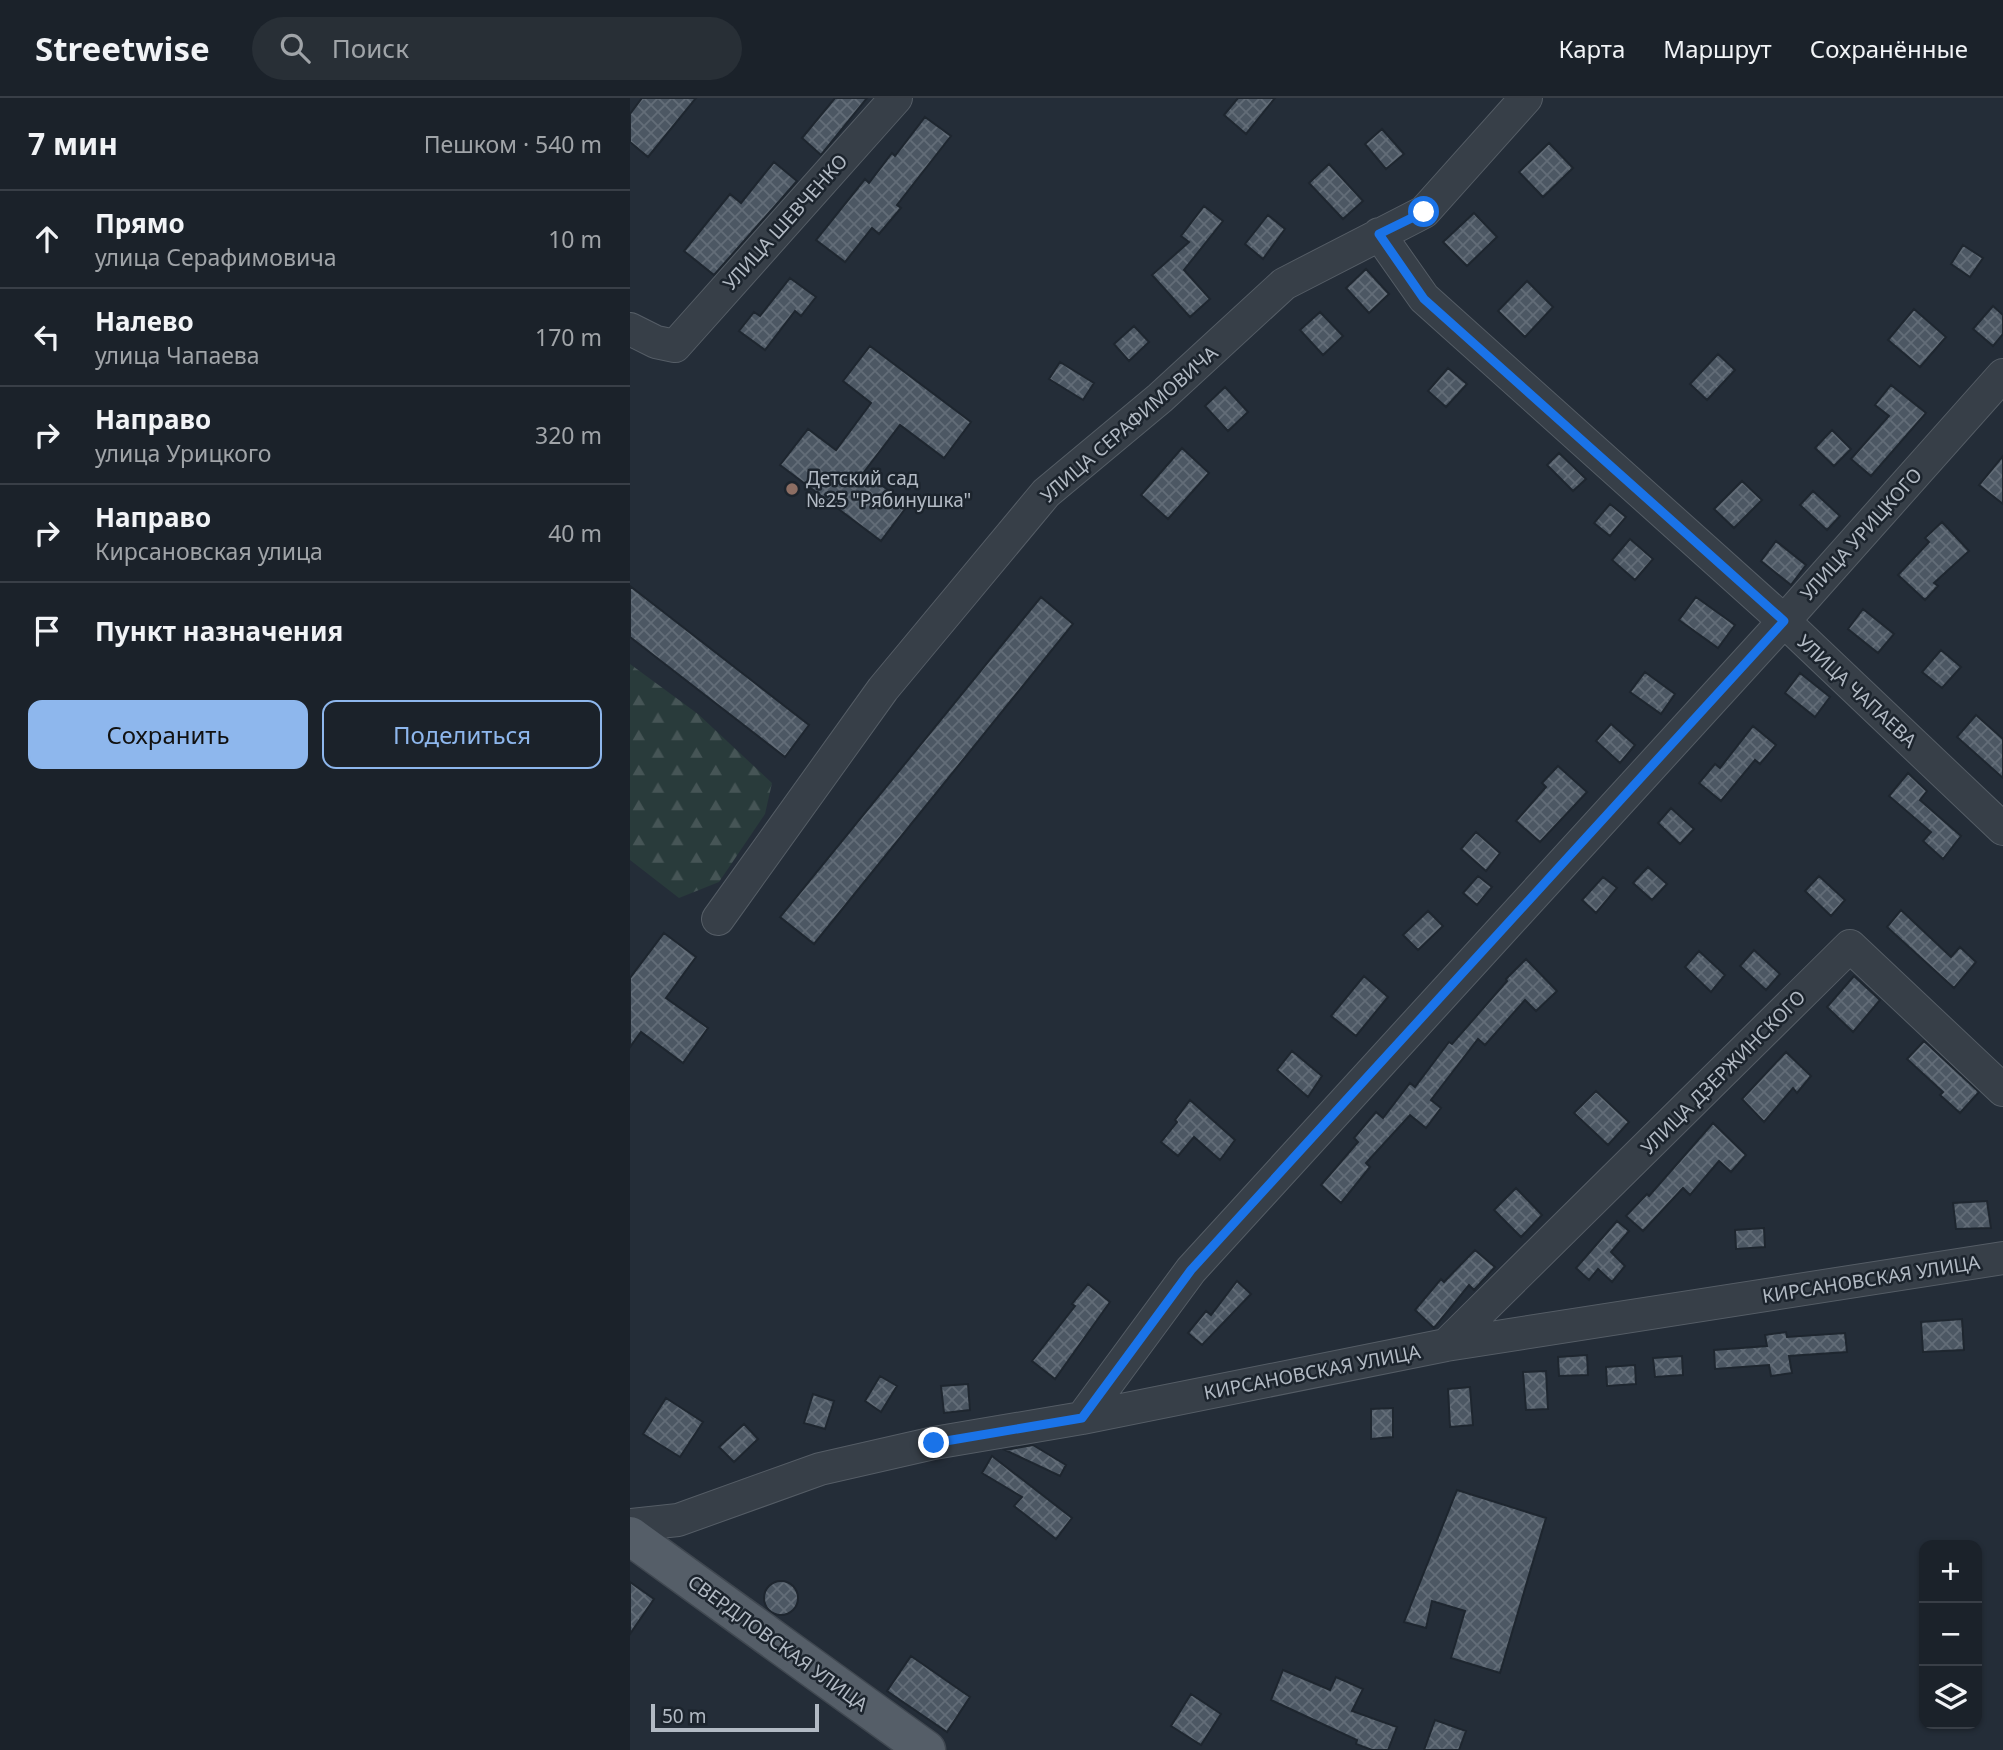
<!DOCTYPE html>
<html lang="ru">
<head>
<meta charset="utf-8">
<style>
	:root { --surface:#1b222a; --page:#282f36; --text:#f1f3f6; --muted:#a0a4a8; --line:#393f47; --accent:#8eb7ed }
	body { margin:0; font-family:"Noto Sans",sans-serif; background:var(--page); color:var(--text) }
	.controls { position:absolute; right:21px; bottom:21px; display:grid; overflow:hidden; border-radius:14px; box-shadow:0 2px 5px #0004 }
	.controls button { width:63px; height:63px; display:grid; place-items:center; padding:0; border:0; border-bottom:2px solid var(--line); background:var(--surface); color:var(--text); font:35px sans-serif }
	.scale { position:absolute; left:21px; bottom:18px; width:168px; box-sizing:border-box; padding-left:7px; border:4px solid #b2bac4; border-top:0; font-size:19px; line-height:24px; white-space:nowrap; color:#b2bac4; -webkit-text-stroke:5px #1c242d; paint-order:stroke }
	.stop { position:absolute; width:21px; height:21px; margin:-16px; border:5px solid #1a73e8; border-radius:50%; background:#fff }
	.stop.end { background:#1a73e8; border-color:#fff; box-shadow:0 2px 7px #0008 }
	.list { margin:0; padding:0; list-style:none }
	h2 { display:flex; justify-content:space-between; align-items:center; height:91px; margin:0; padding:0 28px; font-size:30px }
	h2 small { font-size:23px; font-weight:400; color:var(--muted) }
	.list li { display:grid; grid-template-columns:46px 1fr auto; gap:21px; align-items:center; box-sizing:border-box; height:98px; padding:0 28px; border-top:2px solid var(--line) }
	.list b { display:block; font-size:26px; white-space:nowrap }
	.list p { margin:0; font-size:23px; white-space:nowrap; color:var(--muted) }
	.list em { font-size:23px; font-style:normal; color:var(--muted) }
	.actions { display:flex; gap:14px; padding:21px 28px }
	.actions a { flex:1; padding:16px 0; border:2px solid var(--accent); border-radius:14px; text-align:center; font-size:24px; color:var(--accent) }
	.actions .main { background:var(--accent); color:#111 }
	.icon { flex:none; width:38px; height:38px; fill:none; stroke:currentColor; stroke-width:2; stroke-linecap:round; stroke-linejoin:round }
	.map { position:relative; flex:none; width:1373px; height:1652px; overflow:hidden }
	header { display:flex; align-items:center; gap:42px; box-sizing:border-box; height:98px; padding:0 35px; background:var(--surface); border-bottom:2px solid var(--line) }
	header strong { font-size:33px }
	nav { display:flex; gap:38px; margin-inline-start:auto; font-size:24px }
	.search { width:490px; height:63px; background:var(--page); display:flex; align-items:center; gap:18px; box-sizing:border-box; padding:0 24px; border-radius:38px; color:var(--muted); font-size:26px }
	main { display:flex }
	aside { flex:1; background:var(--surface) }
	.map>svg:first-child { display:block }
	.forest { fill:url(#forest-firs) }
	.building { fill:url(#building-cross-hatch); stroke:#1e262f; stroke-width:2 }
	.lines { fill:none; stroke-linecap:round; stroke-linejoin:round }
	.minor-casing { stroke:#555d66; stroke-width:34 }
	.major-casing { stroke:#404851; stroke-width:41 }
	.minor { stroke:#373f48; stroke-width:32 }
	.major { stroke:#555e68; stroke-width:38 }
	.route { stroke:#1a73e8; stroke-width:9 }
	.education-dot { fill:#8d6e63; stroke:#1c242d; stroke-width:2.5 }
	.labels { text-anchor:middle; dominant-baseline:central; stroke-width:5; stroke-linejoin:round; paint-order:stroke }
	.street-label { font-size:19px; fill:#b2bac4; stroke:#1c242d }
	.poi-label { font-size:19px; fill:#b2bac4; stroke:#1c242d; text-anchor:start }
</style>
</head>
<body>
<header>
<strong>Streetwise</strong>
<div class="search"><svg class="icon" aria-label="search" viewBox="0 0 24 24"><circle cx="10" cy="10" r="6"/><path d="M15 15l6 6"/></svg>Поиск</div>
<nav><a>Карта</a><a>Маршрут</a><a>Сохранённые</a></nav>
</header>
<main>
<aside>
<h2>7 мин<small>Пешком · 540 m</small></h2>
<ul class="list">
<li><svg class="icon" aria-label="ahead" viewBox="0 0 24 24"><path d="M12 20V5M6 11l6-6 6 6"/></svg><div><b>Прямо</b><p>улица Серафимовича</p></div><em>10 m</em></li>
<li><svg class="icon" aria-label="left" viewBox="0 0 24 24"><path d="M17 20v-9H6M10 6l-5 5 5 5"/></svg><div><b>Налево</b><p>улица Чапаева</p></div><em>170 m</em></li>
<li><svg class="icon" aria-label="right" viewBox="0 0 24 24"><path d="M7 20v-9h11M14 6l5 5-5 5"/></svg><div><b>Направо</b><p>улица Урицкого</p></div><em>320 m</em></li>
<li><svg class="icon" aria-label="right" viewBox="0 0 24 24"><path d="M7 20v-9h11M14 6l5 5-5 5"/></svg><div><b>Направо</b><p>Кирсановская улица</p></div><em>40 m</em></li>
<li><svg class="icon" aria-label="arrive" viewBox="0 0 24 24"><path d="M6 21V4h12l-3 4 3 4H6"/></svg><div><b>Пункт назначения</b></div></li>
</ul>
<div class="actions"><a class="main">Сохранить</a><a>Поделиться</a></div>
</aside>
<div class="map">
<svg width="1373" height="1652" viewBox="0 0 1373 1652">
	<defs>
		<pattern id="forest-firs" width="22" height="20" patternUnits="userSpaceOnUse" patternTransform="scale(1.75)"><rect width="22" height="20" fill="#293b3b"/><path d="M5 1l3.5 6h-7zM16 11l3.5 6h-7z" fill="#465556"/></pattern>
		<pattern id="building-cross-hatch" width="8" height="8" patternUnits="userSpaceOnUse" patternTransform="scale(1.75)"><rect width="8" height="8" fill="#4c5763"/><path d="M0 0l8 8M0 8l8-8" fill="none" stroke="#636d78"/></pattern>
	</defs>
	<rect width="100%" height="100%" fill="#242d38"/>
	<path class="forest" d="M0 566 68 616 142 685 135 716 89 784 49 800 0 762Z"/>
	<path class="building" d="M12 0H66L18 59 0 44V16Z
		M205 0H237L191 57 172 40Z
		M608 0H645L616 36 594 17Z
		M295 19 321 38 267 107 271 110 249 136 242 130 215 164 186 142 235 81 239 85 262 55 265 58Z
		M752 31 774 56 756 71 735 46Z
		M919 45 943 70 913 99 889 74Z
		M144 64 167 83 84 177 54 153 100 96 111 105Z
		M699 66 733 103 713 121 679 85Z
		M574 108 593 123 554 172 580 201 560 219 522 177 559 144 551 138Z
		M844 115 867 139 837 168 813 144Z
		M638 117 655 131 633 161 615 146Z
		M1333 147 1353 160 1340 179 1321 166Z
		M736 171 759 196 739 215 716 190Z
		M160 180 186 199 171 218 165 213 135 252 109 233 124 214 130 218Z
		M897 183 923 209 895 239 868 213Z
		M1363 208 1373 217V236L1363 248 1343 231Z
		M1284 211 1316 239 1290 269 1258 242Z
		M690 214 713 238 693 257 670 232Z
		M504 228 519 244 499 263 484 246Z
		M240 248 341 324 314 360 270 327 234 374 278 407 251 443 150 367 178 331 206 352 241 305 213 283Z
		M1088 256 1105 272 1077 302 1060 286Z
		M430 264 464 285 453 302 419 281Z
		M818 270 837 286 816 309 798 293Z
		M1261 287 1296 315 1241 378 1221 361 1259 318 1245 307Z
		M595 289 618 314 598 333 575 308Z
		M1202 332 1221 351 1204 368 1185 350Z
		M552 350 579 375 538 421 511 397Z
		M929 355 956 381 943 393 917 367Z
		M1373 358V406L1349 387Z
		M1112 383 1132 402 1104 430 1084 411Z
		M1183 393 1210 418 1197 432 1170 407Z
		M980 406 996 419 980 438 964 425Z
		M1312 424 1339 453 1304 485 1308 488 1295 502 1268 477 1299 444 1295 440Z
		M1000 441 1023 461 1005 482 982 462Z
		M1146 443 1176 467 1161 487 1131 463Z
		M0 488 179 627 155 659 0 539Z
		M411 499 443 526 184 846 150 819Z
		M1066 499 1105 527 1088 550 1049 522Z
		M1233 511 1264 536 1248 555 1218 531Z
		M1311 552 1331 569 1312 590 1292 574Z
		M1015 574 1045 596 1031 616 1000 594Z
		M1170 575 1200 599 1185 619 1155 595Z
		M1346 617 1373 641V680L1327 639Z
		M981 626 1005 647 990 665 966 643Z
		M1123 628 1146 647 1130 666 1125 662 1091 703 1069 685 1085 666 1090 670Z
		M928 668 957 694 910 744 886 723 916 689 912 685Z
		M1278 675 1297 693 1290 702 1331 738 1313 761 1293 743 1301 734 1259 698Z
		M1041 710 1064 731 1050 746 1028 725Z
		M846 734 870 755 856 773 831 751Z
		M1018 769 1037 786 1022 802 1003 785Z
		M848 778 862 789 847 807 833 795Z
		M1189 778 1215 802 1201 818 1175 793Z
		M973 779 987 790 966 815 952 802Z
		M1271 812 1321 859 1330 849 1346 864 1324 890 1257 829Z
		M798 813 813 828 788 852 773 837Z
		M34 835 66 859 36 900 78 930 53 965 11 934 0 949V880Z
		M1124 852 1150 876 1136 892 1110 868Z
		M1069 853 1095 877 1081 894 1055 869Z
		M896 861 927 893 906 913 895 902 855 947 848 941 801 1002 811 1010 796 1030 780 1017 736 1065 740 1069 711 1105 691 1087 728 1044 724 1040 746 1014 753 1020 780 985 785 989 819 944 822 946 877 883 876 881Z
		M734 878 758 899 726 938 701 918Z
		M1224 878 1250 902 1223 934 1197 909Z
		M1294 943 1349 994 1330 1015 1310 997 1313 994 1277 961Z
		M662 953 692 978 678 999 647 972Z
		M1156 954 1181 978 1167 995 1163 990 1134 1024 1112 1001Z
		M966 993 999 1024 978 1047 944 1015Z
		M560 1002 605 1042 590 1062 564 1039 548 1058 531 1044 547 1024 545 1022Z
		M1083 1025 1116 1057 1101 1074 1089 1063 1060 1097 1053 1090 1013 1133 996 1118 1017 1096 1019 1098Z
		M886 1090 912 1117 891 1139 864 1112Z
		M1357 1103 1361 1130 1326 1131 1323 1105Z
		M987 1123 999 1133 981 1154 995 1168 982 1184 968 1171 959 1182 946 1170Z
		M1134 1130 1135 1149 1106 1151 1105 1132Z
		M845 1152 865 1169 844 1192 839 1187 804 1230 785 1212 811 1181 814 1184Z
		M607 1183 621 1196 572 1247 558 1235 576 1213 581 1217Z
		M458 1186 480 1204 425 1281 402 1263 445 1208 442 1206Z
		M1332 1221 1334 1252 1293 1254 1291 1224Z
		M1156 1234 1157 1239 1215 1235 1217 1254 1159 1258 1162 1275 1141 1278 1139 1267 1085 1271 1084 1252 1137 1248 1135 1237Z
		M957 1257 958 1277 929 1278 928 1259Z
		M1052 1258 1053 1277 1025 1279 1023 1260Z
		M1005 1267 1006 1286 977 1288 976 1269Z
		M916 1273 918 1311 896 1312 893 1274Z
		M250 1278 267 1288 251 1314 235 1303Z
		M338 1286 340 1312 314 1315 311 1288Z
		M840 1289 843 1327 820 1329 818 1291Z
		M183 1296 204 1303 195 1331 174 1325Z
		M36 1300 73 1324 50 1359 13 1336Z
		M763 1310V1339L741 1341V1311Z
		M114 1326 128 1341 104 1364 89 1349Z
		M403 1347 436 1367 430 1378 375 1352Z
		M362 1358 442 1420 426 1441 384 1408 392 1399 352 1375Z
		M827 1392 916 1420 870 1575 821 1560 835 1513 802 1503 796 1530 774 1524Z
		M134 1500a17 17 0 1 1 34 0a17 17 0 1 1-34 0Z
		M0 1484 24 1501 0 1536Z
		M281 1558 340 1599 317 1634 257 1593Z
		M653 1572 700 1592 706 1579 733 1591 722 1613 767 1629 758 1652H742L726 1646 727 1642 641 1602Z
		M561 1596 591 1616 571 1647 541 1628Z
		M805 1622 836 1633 829 1652H794Z"/>
	<g class="lines">
		<g class="minor-casing">
			<path id="minor" d="M749 136 794 200 1154 523 1373 731
				M0 231 26 244 45 248 266 0
				M88 821 253 591 416 395 530 300 654 186 794 114 896 0
				M816 1247 1220 848 1373 992
				M452 1320 561 1172 1154 523 1373 277
				M0 1427 48 1422 190 1371 304 1345 452 1320 816 1247 1373 1160"/>
		</g>
		<g class="major-casing">
			<path id="major" d="M0 1438 296 1652"/>
		</g>
		<use href="#minor" class="minor"/>
		<use href="#major" class="major"/>
	</g>
	<g class="lines">
		<path class="route" d="M304 1345 452 1320 561 1172 1154 523 794 201 749 136 794 114"/>
	</g>
	<circle class="education-dot" cx="162" cy="391" r="7"/>
	<g class="labels">
		<g class="street-label">
			<text transform="translate(155 124) rotate(-48)">УЛИЦА ШЕВЧЕНКО</text>
			<text transform="translate(499 326) rotate(-41)">УЛИЦА СЕРАФИМОВИЧА</text>
			<text transform="translate(1231 436) rotate(-48)">УЛИЦА УРИЦКОГО</text>
			<text transform="translate(1227 593) rotate(43)">УЛИЦА ЧАПАЕВА</text>
			<text transform="translate(1093 974) rotate(-45)">УЛИЦА ДЗЕРЖИНСКОГО</text>
			<text transform="translate(1241 1181) rotate(-9)">КИРСАНОВСКАЯ УЛИЦА</text>
			<text transform="translate(682 1274) rotate(-11)">КИРСАНОВСКАЯ УЛИЦА</text>
			<text transform="translate(148 1545) rotate(36)">СВЕРДЛОВСКАЯ УЛИЦА</text>
		</g>
		<g class="poi-label">
			<text x="176" y="380">Детский сад<tspan x="176" dy="22">№25 "Рябинушка"</tspan></text>
		</g>
	</g>
</svg>
<div class="controls">
<button>+</button>
<button>−</button>
<button><svg class="icon" aria-label="layers" viewBox="0 0 24 24"><path d="M12 4l9 5-9 5-9-5zM3 14l9 5 9-5"/></svg></button>
</div>
<div class="scale">50 m</div>
<div class="stop" style="left:794px;top:114px"></div>
<div class="stop end" style="left:304px;top:1345px"></div>
</div>
</main>
</body>
</html>
